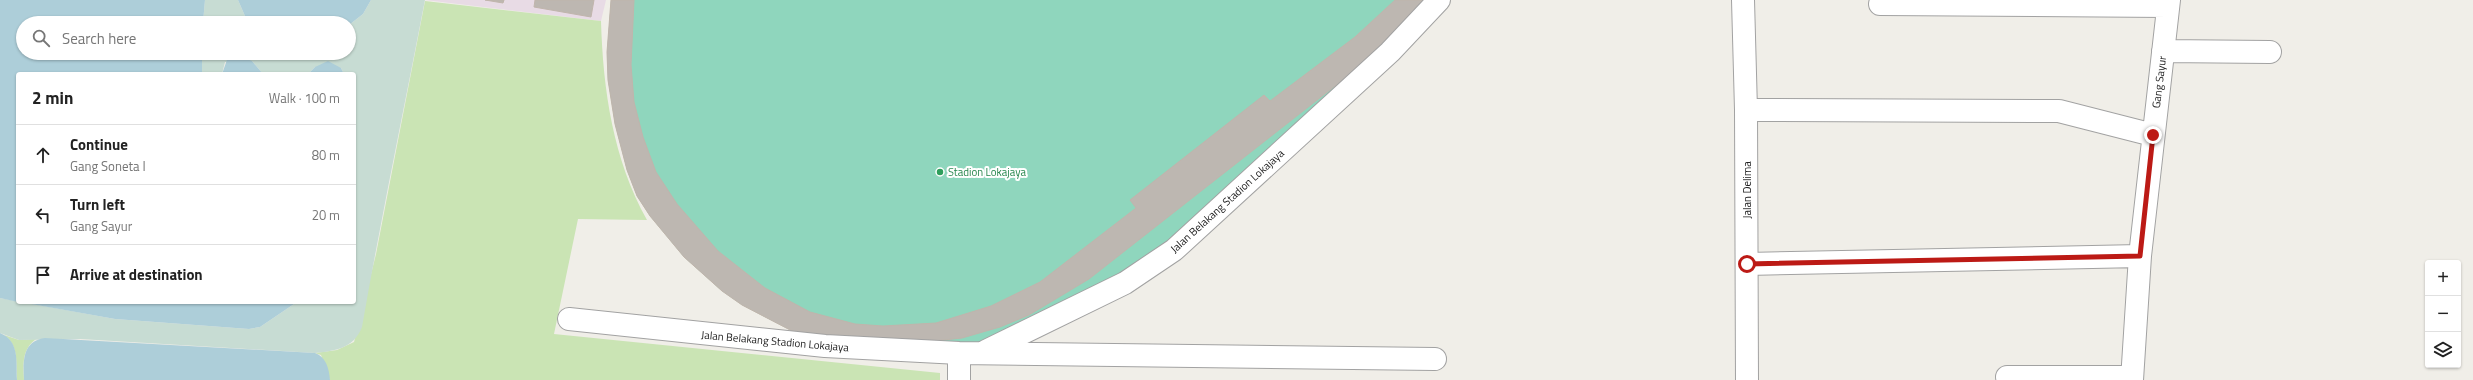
<!DOCTYPE html>
<html lang="en">
<head>
<meta charset="utf-8">
<style>
	:root { --surface:#fff; --page:#f6f6f6; --text:#222; --muted:#767676; --line:#e0e0e0 }
	body { margin:0; font-family:"Titillium Web",sans-serif; background:var(--page); color:var(--text) }
	.controls { position:absolute; right:12px; bottom:12px; display:grid; overflow:hidden; border-radius:4px; box-shadow:0 1px 3px #0004 }
	.controls button { width:36px; height:36px; display:grid; place-items:center; padding:0; border:0; border-bottom:1px solid var(--line); background:var(--surface); color:var(--text); font:20px sans-serif }
	.stop { position:absolute; width:12px; height:12px; margin:-9px; border:3px solid #bc1a15; border-radius:50%; background:#fff }
	.stop.end { background:#bc1a15; border-color:#fff; box-shadow:0 1px 4px #0008 }
	.list { margin:0; padding:0; list-style:none }
	h2 { display:flex; justify-content:space-between; align-items:center; height:52px; margin:0; padding:0 16px; font-size:17px }
	h2 small { font-size:13px; font-weight:400; color:var(--muted) }
	.list li { display:grid; grid-template-columns:26px 1fr auto; gap:12px; align-items:center; box-sizing:border-box; height:60px; padding:0 16px; border-top:1px solid var(--line) }
	.list b { display:block; font-size:15px; white-space:nowrap }
	.list p { margin:0; font-size:13px; white-space:nowrap; color:var(--muted) }
	.list em { font-size:13px; font-style:normal; color:var(--muted) }
	.icon { flex:none; width:22px; height:22px; fill:none; stroke:currentColor; stroke-width:2; stroke-linecap:round; stroke-linejoin:round }
	.map { position:relative; flex:none; width:2473px; height:380px; overflow:hidden }
	.search { position:absolute; background:var(--surface); box-shadow:0 1px 3px #0004; left:16px; top:16px; width:340px; height:44px; display:flex; align-items:center; gap:10px; box-sizing:border-box; padding:0 14px; border-radius:22px; color:var(--muted); font-size:15px }
	.panel { position:absolute; background:var(--surface); box-shadow:0 1px 3px #0004; left:16px; top:72px; width:340px; height:232px; border-radius:4px }
	.map>svg:first-child { display:block }
	.industrial { fill:#e8dbe5 }
	.grass { fill:#cae4b4 }
	.wetland { fill:#c7dcd3 }
	.pitch { fill:#8fd6bd }
	.water { fill:#adced9 }
	.building { fill:#bdb7b1; stroke:#c0b5ac }
	.lines { fill:none; stroke-linecap:round; stroke-linejoin:round }
	.minor-casing { stroke:#a2a2a2; stroke-width:24 }
	.tertiary-casing { stroke:#a2a2a2; stroke-width:24 }
	.minor { stroke:#fff; stroke-width:22 }
	.tertiary { stroke:#fff; stroke-width:22 }
	.route { stroke:#bc1a15; stroke-width:5 }
	.leisure-dot { fill:#2e9e5b; stroke:#fff; stroke-width:1.5 }
	.labels { text-anchor:middle; dominant-baseline:central; stroke-width:4; stroke-linejoin:round; paint-order:stroke }
	.street-label { font-size:11px; fill:#212121; stroke:#fff }
	.leisure-label { font-size:11px; fill:#27864d; stroke:#fff; text-anchor:start }
</style>
</head>
<body>
<div class="map">
<svg width="2473" height="380" viewBox="0 0 2473 380">
	<rect width="100%" height="100%" fill="#f0eee8"/>
	<path class="industrial" d="M425 0H606L601 21Z"/>
	<path class="grass" d="M425 1 601 21C603 90 613 159 647 220L578 219 554 334 940 373V380H330L321 355 315 353 337 350 354 342 376 254Z
		M4 335 19 340 36 339C22 349 23 364 24 380H17C16 363 19 345 4 335Z"/>
	<path class="wetland" d="M205 0H238L248 23H203Z
		M371 0H425C404 109 381 218 362 327 354 348 335 351 315 353L80 339 19 340 0 333V298L115 319 249 329 260 327 297 302H354V74H344L341 68 315 67 308 74H263L252 61 225 62 222 74H202V53H349V25L363 14Z"/>
	<path class="pitch" d="M611 0H1430L1153 257 1009 337 970 345 794 332 742 305 722 291 684 257 650 216 637 196 627 170 615 124 608 80 607 52Z"/>
	<path class="water" d="M0 0H205L203 23H23V53H202V73L18 74V302L0 298Z
		M238 0H371L363 14 349 25V23H248Z
		M236 55 252 61 263 74H222L228 57Z
		M328 61 341 68 344 74H308L315 67Z
		M20 302H297L260 327 249 329 115 319Z
		M0 333C20 341 16 362 17 380H0Z
		M45 338 315 353C326 357 329 368 330 380H24C23 362 22 341 45 338Z"/>
	<path class="building" d="M485 0H504L503 3Z
		M535 0H594L591 17 534 7Z
		M611 0H634L631 65 634 102 643 137 656 172 677 204 718 251 765 288 810 312 855 324 883 326 936 323 991 306 1040 282 1136 208 1130 200 1264 95 1270 101 1355 37 1395 0H1430L1391 42 1089 279 1029 315 1000 327 962 338 926 342 825 340 794 332 742 305 722 291 684 257 650 216 637 196 627 170 615 124 608 80 607 52Z"/>
	<g class="lines">
		<g class="minor-casing">
			<path id="minor" d="M1880 4 2168 6
				M2163 51 2270 52
				M1746 110 2059 111 2153 135
				M1747 264 2140 256
				M569 319 825 346 959 353 1435 359
				M986 351 1125 283 1174 250 1390 52 1439 0
				M2007 377H2132
				M959 380V353
				M2132 380 2140 256 2169 0"/>
		</g>
		<g class="tertiary-casing">
			<path id="tertiary" d="M1743 0 1746 110 1747 380"/>
		</g>
		<use href="#minor" class="minor"/>
		<use href="#tertiary" class="tertiary"/>
	</g>
	<g class="lines">
		<path class="route" d="M1747 264 2140 256 2153 135"/>
	</g>
	<circle class="leisure-dot" cx="940" cy="172" r="4"/>
	<g class="labels">
		<g class="street-label">
			<text transform="translate(2159 82) rotate(-83)">Gang Sayur</text>
			<text transform="translate(1747 190) rotate(-90)">Jalan Delima</text>
			<text transform="translate(1227 201) rotate(-42)">Jalan Belakang Stadion Lokajaya</text>
			<text transform="translate(775 341) rotate(5)">Jalan Belakang Stadion Lokajaya</text>
		</g>
		<g class="leisure-label">
			<text x="948" y="172">Stadion Lokajaya</text>
		</g>
	</g>
</svg>
<div class="controls">
<button>+</button>
<button>−</button>
<button><svg class="icon" aria-label="layers" viewBox="0 0 24 24"><path d="M12 4l9 5-9 5-9-5zM3 14l9 5 9-5"/></svg></button>
</div>
<div class="stop" style="left:1747px;top:264px"></div>
<div class="stop end" style="left:2153px;top:135px"></div>
<div class="search"><svg class="icon" aria-label="search" viewBox="0 0 24 24"><circle cx="10" cy="10" r="6"/><path d="M15 15l6 6"/></svg>Search here</div>
<section class="panel">
<h2>2 min<small>Walk · 100 m</small></h2>
<ul class="list">
<li><svg class="icon" aria-label="ahead" viewBox="0 0 24 24"><path d="M12 20V5M6 11l6-6 6 6"/></svg><div><b>Continue</b><p>Gang Soneta I</p></div><em>80 m</em></li>
<li><svg class="icon" aria-label="left" viewBox="0 0 24 24"><path d="M17 20v-9H6M10 6l-5 5 5 5"/></svg><div><b>Turn left</b><p>Gang Sayur</p></div><em>20 m</em></li>
<li><svg class="icon" aria-label="arrive" viewBox="0 0 24 24"><path d="M6 21V4h12l-3 4 3 4H6"/></svg><div><b>Arrive at destination</b></div></li>
</ul>
</section>
</div>
</body>
</html>
